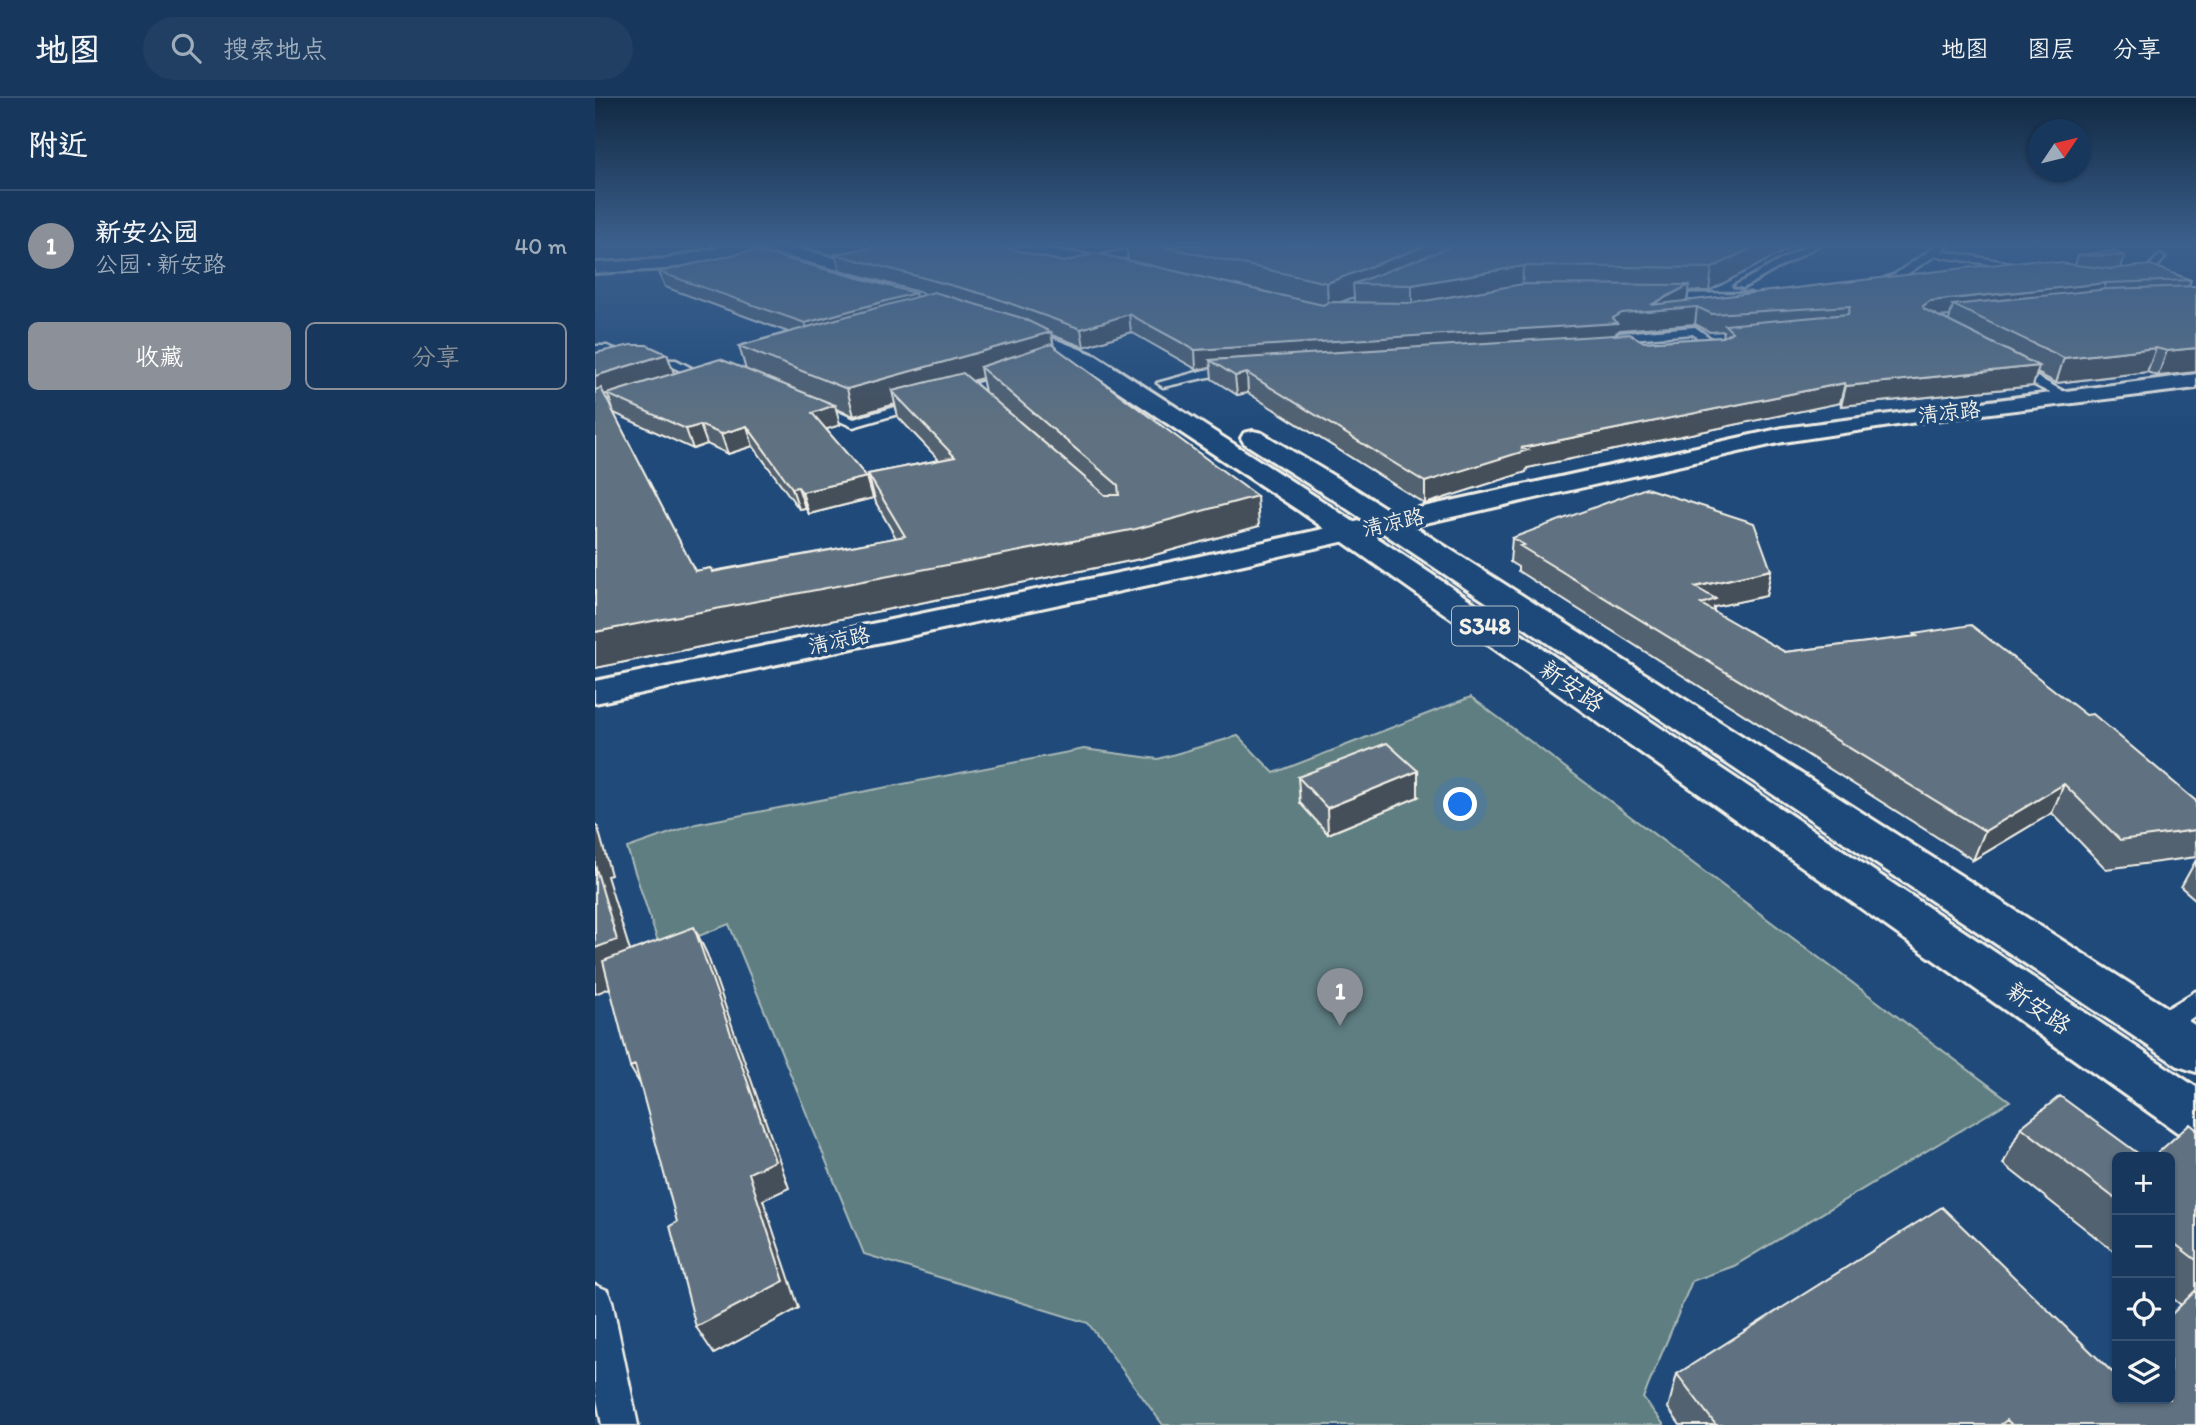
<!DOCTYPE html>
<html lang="zh">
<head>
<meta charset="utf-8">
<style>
	:root { --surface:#17385c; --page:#203f62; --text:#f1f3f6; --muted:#9eacbb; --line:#365272; --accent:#8c9099 }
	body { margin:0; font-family:Itim,"LXGW WenKai TC",sans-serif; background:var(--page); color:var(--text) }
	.controls { position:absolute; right:21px; bottom:21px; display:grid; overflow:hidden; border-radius:10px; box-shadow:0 2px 5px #0004 }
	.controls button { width:63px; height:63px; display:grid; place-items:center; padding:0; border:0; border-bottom:2px solid var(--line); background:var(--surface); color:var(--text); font:35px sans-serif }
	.compass { position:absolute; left:1433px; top:21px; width:63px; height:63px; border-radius:50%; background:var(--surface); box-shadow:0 2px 5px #0004; rotate:55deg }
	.you { position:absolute; left:866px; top:707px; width:24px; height:24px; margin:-18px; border:5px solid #fff; border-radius:50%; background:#1a73e8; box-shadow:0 0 0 10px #1a73e833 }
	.badge { display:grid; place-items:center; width:46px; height:46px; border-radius:50%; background:var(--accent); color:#fff; font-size:23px; font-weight:700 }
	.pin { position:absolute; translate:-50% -58px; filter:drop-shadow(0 2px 4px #0008) }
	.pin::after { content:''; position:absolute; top:37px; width:24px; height:21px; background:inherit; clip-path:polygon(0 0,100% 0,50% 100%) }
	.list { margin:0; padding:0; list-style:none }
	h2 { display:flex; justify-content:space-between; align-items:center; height:91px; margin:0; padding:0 28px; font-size:30px }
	h2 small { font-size:23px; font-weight:400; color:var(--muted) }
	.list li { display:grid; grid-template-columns:46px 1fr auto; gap:21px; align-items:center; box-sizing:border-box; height:112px; padding:0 28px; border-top:2px solid var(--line) }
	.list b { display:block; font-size:26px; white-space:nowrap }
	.list p { margin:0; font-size:23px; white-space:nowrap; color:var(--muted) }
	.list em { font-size:23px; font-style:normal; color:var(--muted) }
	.actions { display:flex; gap:14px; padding:21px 28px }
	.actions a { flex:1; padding:16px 0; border:2px solid var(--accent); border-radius:10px; text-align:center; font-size:24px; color:var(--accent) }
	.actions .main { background:var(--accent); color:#fff }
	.icon { flex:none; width:38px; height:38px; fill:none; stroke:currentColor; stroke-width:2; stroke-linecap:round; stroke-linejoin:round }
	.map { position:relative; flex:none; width:1601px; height:1327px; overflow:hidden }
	header { display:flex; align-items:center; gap:42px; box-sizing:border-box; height:98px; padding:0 35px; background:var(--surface); border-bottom:2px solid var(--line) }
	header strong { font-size:33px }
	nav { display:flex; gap:38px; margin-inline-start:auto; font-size:24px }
	.search { width:490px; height:63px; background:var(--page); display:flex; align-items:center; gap:18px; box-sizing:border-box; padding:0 24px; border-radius:38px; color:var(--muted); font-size:26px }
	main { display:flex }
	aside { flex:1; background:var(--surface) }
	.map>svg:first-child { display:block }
	.green { fill:#5e7e82; stroke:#a9b8b5; stroke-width:2 }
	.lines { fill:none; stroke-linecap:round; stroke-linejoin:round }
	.service-casing { stroke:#f4f1e8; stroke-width:5 }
	.minor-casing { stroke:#f4f1e8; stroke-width:6 }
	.tertiary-casing { stroke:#f4f1e8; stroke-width:6 }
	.primary-casing { stroke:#f4f1e8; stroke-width:6 }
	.service { fill:#1f4a7a; fill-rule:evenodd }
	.minor { fill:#1f4a7a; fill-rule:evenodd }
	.tertiary { fill:#1f4a7a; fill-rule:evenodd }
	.primary { fill:#1f4a7a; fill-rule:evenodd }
	.wall { fill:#53626f; stroke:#f4f1e8; stroke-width:2; fill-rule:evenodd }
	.shaded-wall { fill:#44505a; stroke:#f4f1e8; stroke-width:2 }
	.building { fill:#617281; stroke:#f4f1e8; stroke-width:2 }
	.labels { text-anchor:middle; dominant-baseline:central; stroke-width:7; stroke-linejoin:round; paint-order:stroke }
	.far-street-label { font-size:21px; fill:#f4f1e8; stroke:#1f4a7a }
	.shield { fill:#1f4a7a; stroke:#b4bfc7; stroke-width:2 }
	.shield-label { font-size:23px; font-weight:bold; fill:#f4f1e8 }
	.street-label { font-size:24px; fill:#f4f1e8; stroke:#1f4a7a }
</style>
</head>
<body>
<header>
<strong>地图</strong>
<div class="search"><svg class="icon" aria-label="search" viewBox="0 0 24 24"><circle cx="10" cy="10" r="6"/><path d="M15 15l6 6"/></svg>搜索地点</div>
<nav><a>地图</a><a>图层</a><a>分享</a></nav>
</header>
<main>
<aside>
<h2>附近<small></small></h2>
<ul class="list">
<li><span class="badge">1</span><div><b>新安公园</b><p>公园 · 新安路</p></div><em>40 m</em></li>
</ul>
<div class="actions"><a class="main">收藏</a><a>分享</a></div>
</aside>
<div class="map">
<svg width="1601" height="1327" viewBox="0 0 1601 1327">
	<rect width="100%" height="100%" fill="#1f4a7a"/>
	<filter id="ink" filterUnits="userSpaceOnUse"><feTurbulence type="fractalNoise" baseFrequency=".0143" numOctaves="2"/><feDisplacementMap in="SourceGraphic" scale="14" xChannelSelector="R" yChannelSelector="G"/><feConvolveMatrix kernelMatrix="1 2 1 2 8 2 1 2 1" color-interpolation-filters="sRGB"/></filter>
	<g filter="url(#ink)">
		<path class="green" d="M876 599 1415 1003 1139 1168 1097 1183 1048 1300 1069 1327H568L493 1225 269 1156 134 826 66 853 32 750 101 726 489 651 563 661 643 638 679 675Z"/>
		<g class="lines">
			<g class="service-casing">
				<path id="service" d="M554 147H569L529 160 493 164 488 161Z
					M1213 147H1224L1148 190 1139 188Z
					M1343 147H1354L1347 153 1439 169 1434 172 1340 158 1306 180 1277 190 1272 187 1300 176Z
					M1565 157 1570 160 1552 180 1532 182V178L1546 176Z
					M1155 195 1160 198 1159 200 1065 202 1060 199 1065 196Z
					M1100 229 1129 250V254L1047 260 1019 238 1025 235ZM1098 236 1114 249 1050 253 1035 241Z
					M0 248H12L48 261 81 262 114 279 108 283 75 268 47 269 7 254H0Z
					M1412 267H1420L1479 299 1469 302 1412 273Z
					M644 269 650 273 648 276 613 279 568 289 562 285 613 271Z
					M417 275 423 279 421 282 258 329 211 308 222 305 259 321Z
					M1601 893V917C1586 927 1572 942 1553 936L1549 929 1553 922Z
					M0 1187 12 1192 17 1203 43 1327H7L0 1291Z"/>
			</g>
			<g class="minor-casing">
				<path id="minor" d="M135 147H147L149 151 147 155 71 171 0 175V165L71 161Z
					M367 147C427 147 484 153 542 167L545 171 536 176 493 166 375 152Z"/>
			</g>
			<g class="tertiary-casing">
				<path id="tertiary" d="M1601 276V290L1322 324 1188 344 596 478 0 605V583L596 460 1188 330Z"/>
			</g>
			<g class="primary-casing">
				<path id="primary" d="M118 147H146L208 164 211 168 202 173Z
					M170 147H190L301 176 304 180 295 185 171 153Z
					M411 222 500 257 726 402 1601 989V1040L1582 1034 706 414 484 267 404 232 401 228Z
					M658 333 667 335 762 392 1601 928V974L1583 968 742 404 649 345 646 340 649 335Z"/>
			</g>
			<use href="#service" class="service"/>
			<use href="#minor" class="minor"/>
			<use href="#tertiary" class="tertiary"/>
			<use href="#primary" class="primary"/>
		</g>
		<path class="wall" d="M531 147H1201L1114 193H1094L1092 203 1480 167 1483 157 1530 158 1526 170 1596 182 1594 188H1601V274L1563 278 1552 274 1461 285 1442 275 1438 288 1246 308 1245 305 932 370 931 374 830 406 653 295 642 297 617 281 616 270 601 271 536 234 489 249 457 237 459 249 664 428 545 461 0 570V255L72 256 79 275 151 272 144 248 193 234 70 189 64 174 321 199 331 196 245 172 240 156 469 164 533 162ZM759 199V204H746ZM1349 218H1355L1354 223 1346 219ZM1100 226 1115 234 1129 233 1128 239 1049 244 1021 237V235L1025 232ZM387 280 390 294 378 283ZM15 302 19 315 98 351 112 346 133 356 158 348 204 411 210 410 214 416 278 400 231 331 245 327 241 311 259 318 300 306 303 319 344 362 273 376 281 405 301 440 118 473 116 470 100 473 12 303Z
			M917 440 1176 472 1171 498 1119 509V514L1190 554 1318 539 1319 536 1601 703V759L1511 771 1457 715 1378 762 923 473V469L915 464Z
			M703 679 823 699 733 736 705 705Z
			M1601 762V802L1586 789Z
			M1426 1029 1522 1059V1156L1408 1066Z
			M1601 1031V1327H1085L1073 1310 1082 1276 1517 1274 1586 1207 1575 1198V1059Z"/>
		<path class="shaded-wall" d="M832 147H887L758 186 759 199 733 209 732 185Z
			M1162 147H1201L1114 193 1117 170Z
			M928 168 927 191 817 211V187Z
			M1511 185 1505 202 1358 207 1355 218 1331 220 1328 208 1335 203Z
			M1094 187 1092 204 1102 209 1100 226 1025 232 1021 235 1020 243 615 262 616 270 601 271 600 252 1018 220 1027 215 1056 207Z
			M320 195 324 212 215 242 210 225Z
			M534 216 536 234 489 249 486 231Z
			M456 234 460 259 385 269 387 280 307 304 297 293 300 306 259 318 252 291Z
			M1561 250 1552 274 1461 285 1469 260Z
			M1601 250V274L1563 278 1572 253Z
			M72 256 81 281 12 296 15 302 0 307V278Z
			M1444 268 1438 288 1246 308 1251 288Z
			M652 275 653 295 642 297 640 278Z
			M1250 285 1245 305 932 370 931 374 830 406V384L926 350Z
			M240 307 245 327 223 334 217 315Z
			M105 327 112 346 98 351 91 331Z
			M152 328 158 348 133 356 126 336Z
			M272 379 278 400 214 416 207 394Z
			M203 389 210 410 204 411 197 390Z
			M662 398 664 428 545 461 0 570V534Z
			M1176 472 1171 498 1119 509 1116 527 1101 532 1100 489Z
			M823 673V699L733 736 732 710Z
			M1469 686 1457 715 1378 762 1390 733Z
			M0 726 3 730 16 777 12 778 43 879 0 896Z
			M99 829 112 856 194 1090 168 1102 204 1210 119 1256 101 1229Z
			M40 967 51 996 35 969Z"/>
		<path class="building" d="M290 147H399L469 164 501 155 728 207 734 204 818 205 928 186 1094 187 1056 207 1437 162 1516 171 1556 167 1596 182 1511 185 1335 203 1328 208 1329 211 1444 268 1251 288 1250 285 926 350 933 352 830 384 652 275 640 278 615 262 1035 236 1049 244 1128 239 1137 234 1130 227 1253 216 1255 208 1117 216 1102 209 1027 215 1018 220 1022 225 600 252 534 216 486 231 392 197 240 156Z
			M561 147H832L732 185Z
			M860 147H1162L1117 170 928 168 817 187 758 186Z
			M158 152 320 195 210 225 64 174Z
			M1518 153 1530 158 1483 157Z
			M1601 188V250L1572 253 1561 250 1469 260 1358 207 1513 191Z
			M339 194 427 220 456 234 252 291 144 248Z
			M456 246 662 398 541 431 0 534V292L6 290 100 473 116 470 117 474 310 438 273 376 360 359 297 293 368 275 510 397H524L523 387 385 269Z
			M36 247H52L72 256 0 278V255Z
			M125 261 240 307 217 315 272 379 207 394 203 389 197 390 152 328 126 336 105 327 91 331 12 296Z
			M1051 390 1159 425 1176 472 1100 489 1121 501 1106 506 1190 554 1322 538 1319 536 1376 527 1491 617 1498 616 1601 703V732L1525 742 1469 686 1390 733 925 448 929 447 917 440Z
			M792 645 823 673 732 710 703 679Z
			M0 767 22 842 0 850Z
			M99 829 180 1063 154 1075 189 1183 101 1229 75 1128 82 1124 40 967 35 969 8 863Z
			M1465 998 1548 1059H1522V1102L1426 1029Z
			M1595 1026 1601 1031V1162L1575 1142V1059H1558Z
			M1347 1109 1517 1274 1522 1269V1301H1575V1218L1601 1192V1327H1417L1412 1322 1405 1327H1121L1082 1276Z"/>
	</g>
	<linearGradient id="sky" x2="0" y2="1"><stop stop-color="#112943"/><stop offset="0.44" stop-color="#3c608d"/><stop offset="1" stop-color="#3c608d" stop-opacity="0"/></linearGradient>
	<rect width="1601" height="333" fill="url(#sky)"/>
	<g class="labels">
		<g class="far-street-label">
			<text transform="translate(1354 314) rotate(-6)">清凉路</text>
			<text transform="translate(798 424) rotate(-13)">清凉路</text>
			<text transform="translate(244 542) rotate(-12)">清凉路</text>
		</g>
		<rect class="shield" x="857" y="508.5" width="66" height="39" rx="5"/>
		<g class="shield-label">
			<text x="890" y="528">S348</text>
		</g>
		<g class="street-label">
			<text transform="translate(977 588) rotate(35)">新安路</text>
			<text transform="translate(1444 910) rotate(35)">新安路</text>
		</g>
	</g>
</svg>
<div class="controls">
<button>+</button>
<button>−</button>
<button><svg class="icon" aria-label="locate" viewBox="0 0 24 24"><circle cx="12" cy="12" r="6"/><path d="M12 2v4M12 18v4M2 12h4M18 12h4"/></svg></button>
<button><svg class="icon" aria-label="layers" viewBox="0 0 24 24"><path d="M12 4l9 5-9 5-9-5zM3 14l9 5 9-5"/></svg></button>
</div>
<svg class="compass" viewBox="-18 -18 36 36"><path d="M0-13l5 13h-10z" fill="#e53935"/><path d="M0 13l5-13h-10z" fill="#9eacbb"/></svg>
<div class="you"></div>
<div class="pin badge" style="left:745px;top:928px">1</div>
</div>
</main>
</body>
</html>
